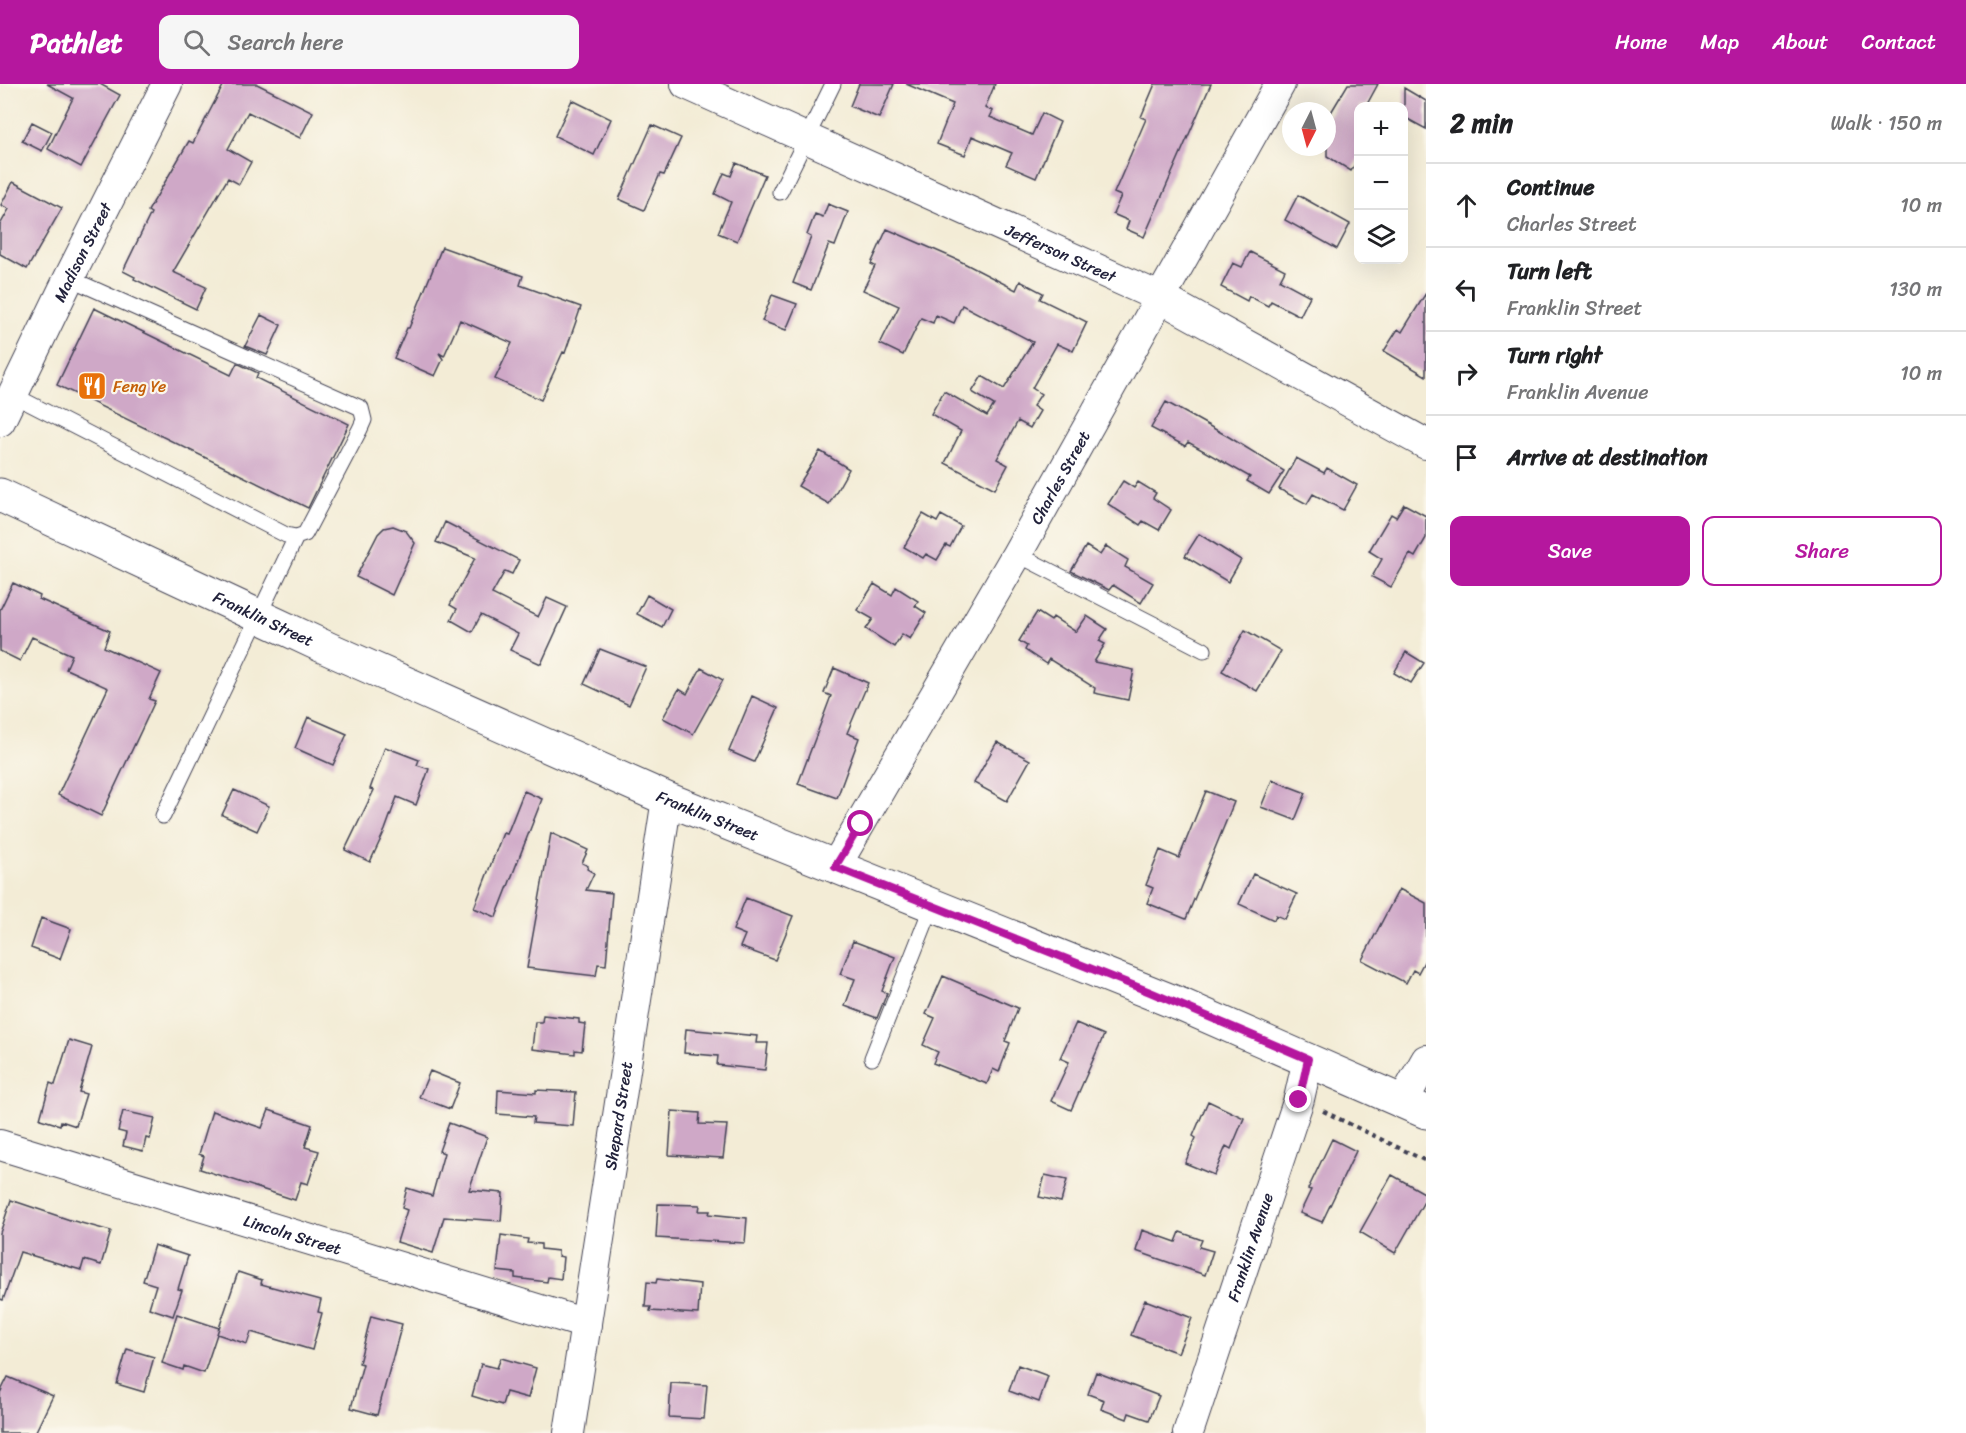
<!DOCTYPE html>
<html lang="en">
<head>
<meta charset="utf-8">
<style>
	:root { --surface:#fff; --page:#f6f6f6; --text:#202124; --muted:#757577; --line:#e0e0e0; --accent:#b5179e }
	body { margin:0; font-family:Sriracha,sans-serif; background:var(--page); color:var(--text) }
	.controls { position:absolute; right:18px; top:18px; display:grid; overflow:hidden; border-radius:12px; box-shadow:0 6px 24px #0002 }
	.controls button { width:54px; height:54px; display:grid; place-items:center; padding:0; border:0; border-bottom:2px solid var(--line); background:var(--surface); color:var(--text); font:30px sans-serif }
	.compass { position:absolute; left:1282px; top:18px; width:54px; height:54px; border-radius:50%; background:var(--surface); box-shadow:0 6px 24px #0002; rotate:186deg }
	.stop { position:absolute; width:18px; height:18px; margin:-14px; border:4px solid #b5179e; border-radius:50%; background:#fff }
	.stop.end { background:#b5179e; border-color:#fff; box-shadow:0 2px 6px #0008 }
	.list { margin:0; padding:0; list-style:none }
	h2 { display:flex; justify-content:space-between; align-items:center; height:78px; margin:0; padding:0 24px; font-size:26px }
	h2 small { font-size:20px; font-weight:400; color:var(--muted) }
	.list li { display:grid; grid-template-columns:39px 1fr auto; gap:18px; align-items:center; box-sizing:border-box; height:84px; padding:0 24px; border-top:2px solid var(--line) }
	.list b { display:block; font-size:22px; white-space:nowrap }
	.list p { margin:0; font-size:20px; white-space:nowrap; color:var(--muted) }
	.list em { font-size:20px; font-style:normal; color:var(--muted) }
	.actions { display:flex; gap:12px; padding:18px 24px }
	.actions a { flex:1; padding:14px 0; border:2px solid var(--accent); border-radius:12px; text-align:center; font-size:21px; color:var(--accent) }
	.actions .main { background:var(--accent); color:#fff }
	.icon { flex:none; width:33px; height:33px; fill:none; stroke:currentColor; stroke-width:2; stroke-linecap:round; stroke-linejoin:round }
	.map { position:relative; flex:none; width:1426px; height:1349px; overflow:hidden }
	header { display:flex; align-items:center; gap:36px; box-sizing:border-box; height:84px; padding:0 30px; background:var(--accent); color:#fff }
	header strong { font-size:28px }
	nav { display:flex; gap:33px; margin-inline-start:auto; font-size:21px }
	.search { width:420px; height:54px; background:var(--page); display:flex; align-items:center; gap:15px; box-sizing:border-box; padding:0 21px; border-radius:12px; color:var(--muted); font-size:22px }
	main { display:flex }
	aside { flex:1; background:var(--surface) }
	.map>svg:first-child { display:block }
	.building { fill:#cfa8c7 }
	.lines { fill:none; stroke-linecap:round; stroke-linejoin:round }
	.lane-casing { stroke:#414052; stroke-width:17 }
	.street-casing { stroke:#414052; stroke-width:32 }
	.primary-casing { stroke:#414052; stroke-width:35 }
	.path { stroke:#414052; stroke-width:4; stroke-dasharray:4.5 4.5; stroke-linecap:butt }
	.lane { stroke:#fff; stroke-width:15 }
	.street { stroke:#fff; stroke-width:30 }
	.primary { stroke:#fff; stroke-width:33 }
	.route { stroke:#b5179e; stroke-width:8 }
	.labels { text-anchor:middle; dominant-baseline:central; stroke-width:4.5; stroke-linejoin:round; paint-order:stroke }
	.street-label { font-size:16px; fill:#22223b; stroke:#fbf7ec }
	.food-label { font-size:16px; fill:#c56008; stroke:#fbf7ec; text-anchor:start }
</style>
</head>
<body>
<header>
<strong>Pathlet</strong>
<div class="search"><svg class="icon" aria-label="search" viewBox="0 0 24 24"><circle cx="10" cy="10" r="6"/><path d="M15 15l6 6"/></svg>Search here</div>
<nav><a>Home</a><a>Map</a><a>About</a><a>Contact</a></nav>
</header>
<main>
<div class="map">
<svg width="1426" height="1349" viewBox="0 0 1426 1349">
	<rect width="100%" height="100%" fill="#fbf7ec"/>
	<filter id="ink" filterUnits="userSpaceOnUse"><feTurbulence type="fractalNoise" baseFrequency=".0167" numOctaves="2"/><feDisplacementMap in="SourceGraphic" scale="12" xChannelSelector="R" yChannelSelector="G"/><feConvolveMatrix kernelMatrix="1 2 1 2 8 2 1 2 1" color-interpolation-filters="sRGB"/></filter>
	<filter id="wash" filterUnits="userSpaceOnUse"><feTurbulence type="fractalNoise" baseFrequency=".008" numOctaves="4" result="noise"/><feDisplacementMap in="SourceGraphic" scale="24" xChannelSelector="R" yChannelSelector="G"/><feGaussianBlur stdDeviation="1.35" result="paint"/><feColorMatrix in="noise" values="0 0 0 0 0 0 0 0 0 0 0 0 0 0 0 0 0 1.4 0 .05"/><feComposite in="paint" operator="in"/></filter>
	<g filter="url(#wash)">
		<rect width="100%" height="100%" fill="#f3ecd6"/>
		<g id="blocks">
			<path class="building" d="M47 0H100L120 11 81 83 48 65 73 14Z
				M224 0H257L313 28 300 54 248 28 228 65 251 78 239 100 228 94 173 188 206 203 196 225 134 195 135 193 123 187 151 129 148 127 189 57 193 59Z
				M859 0H894L879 34 850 22Z
				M906 0H995L985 24 993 27 990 33 1032 51 1042 29 1060 38 1036 94 1006 81 1012 69 972 52 965 71 937 60 953 20Z
				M1155 0H1211L1144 153 1126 145 1129 137 1113 130 1121 112 1114 109 1146 35 1141 33Z
				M1348 0H1378L1366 22H1359V74L1351 87 1327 72V35Z
				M1404 4 1426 17V45L1404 33Z
				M572 16 611 35 594 71 555 52Z
				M32 38 52 48 42 67 22 57Z
				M652 41 681 54 664 91 660 90 644 126 619 115Z
				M736 79 765 91 737 157 718 149 731 118 715 110 724 89 731 92Z
				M13 98 62 124 27 185 0 170V141L9 125 1 121Z
				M1298 111 1350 140 1337 165 1285 136Z
				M828 120 848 128 835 162 829 160 811 206 793 199 811 153 807 151 815 130 823 133Z
				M887 145 958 176 1016 206 1020 197 1043 209 1040 215 1087 238 1073 267 1057 260 1032 304 1041 310 1033 322 1040 327 1030 344 1018 337 997 375 1008 381 995 405 945 379 961 347 931 330 944 307 987 332 994 321 972 308 982 292 1004 305 1033 258 962 221 954 239 936 231 933 239 921 234 903 271 880 260 899 222 863 206 875 182 871 180Z
				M442 163 523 192 520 201 581 223 565 269 563 268 541 316 495 295 512 259 460 236 444 272 439 269 443 275 435 292 394 274 407 244H409Z
				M1250 168 1285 186 1280 196 1310 212 1300 232 1271 217 1268 222 1249 212 1247 217 1221 203 1233 179 1242 183Z
				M1426 209V292L1384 267 1398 245 1402 248Z
				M772 211 797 220 786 246 762 237Z
				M94 224 231 291 237 279 258 289 256 294 349 340 308 424 57 301Z
				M261 231 281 241 267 271 245 262Z
				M1166 318 1229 353 1284 387 1269 410 1247 397 1250 393 1188 358 1185 362 1151 344Z
				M820 367 849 385 829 420 798 402Z
				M1296 374 1324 389 1327 384 1357 401 1343 426 1313 410 1307 420 1279 405Z
				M1123 397 1134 404 1138 398 1156 409 1153 414 1171 426 1159 446 1143 437 1140 441 1108 420Z
				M1404 420 1426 432V454L1415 473 1410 470 1391 503 1372 493 1382 475 1369 467 1391 430 1396 433Z
				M923 430 937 438 941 431 961 442 950 463 946 461 937 476 926 470 923 474 904 463Z
				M445 438 519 476 512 490 505 487 492 510 538 533 547 514 567 523 541 580 510 566 518 550 481 531 472 548 451 536 457 525 450 521 475 474 436 458Z
				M393 442 406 447 415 459 392 511 356 493 378 450 384 444Z
				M1199 450 1241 476 1228 498 1185 472Z
				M1086 462 1100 471 1106 462 1128 476 1125 483 1153 499 1141 519 1113 501 1109 506 1071 487Z
				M13 499 40 512 39 515 110 547 104 563 161 589 149 615 155 617 101 732 58 711 108 604 66 585 72 571 32 553 20 577 0 567V526Z
				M874 500 892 511 896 503 918 517 915 522 926 529 910 555 902 550 894 563 866 545 873 535 857 526Z
				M647 511 671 525 662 543 637 530Z
				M1037 528 1051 537 1053 533 1076 548 1087 532 1107 545 1099 557 1105 560 1094 578 1134 586 1128 616 1094 609 1095 604 1049 575 1046 580 1025 566 1027 562 1019 557Z
				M1245 546 1281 567 1257 607 1222 587Z
				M600 565 646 583 629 621 584 600Z
				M1406 568 1424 579 1411 599 1394 589Z
				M701 584 723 596 693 650 663 634 679 605 687 610Z
				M834 584 868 599 847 649 859 654 837 714 798 700 831 612 824 609Z
				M752 612 778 624 754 678 729 667Z
				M308 633 347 650 333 681 295 664Z
				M997 658 1030 676 1007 717 974 699Z
				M385 663 419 676 417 681 429 685 416 721 397 713 385 746 370 778 345 766 374 706 370 705Z
				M1272 696 1306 709 1295 736 1261 723Z
				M234 706 269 722 257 747 222 731Z
				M524 707 542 715 496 833 474 824 503 749 507 750Z
				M1206 707 1234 718 1186 835 1147 819 1153 804 1146 801 1160 766 1179 774Z
				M551 749 588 766 582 779 588 782 587 785 594 789 586 806 612 809 606 881 598 880 596 892 527 884Z
				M1253 790 1297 810 1285 835 1276 831 1274 836 1239 820Z
				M1399 805 1426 819V874L1418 889 1413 886 1406 899 1362 876Z
				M746 814 793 832 775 876 740 863 745 851 733 846Z
				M41 834 71 845 60 875 31 864Z
				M853 857 895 873 882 907 887 909 877 934 845 922 855 895 840 890Z
				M943 892 1018 924 1005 957 1010 959 999 988 993 985 987 1000 933 979 938 968 923 961 935 934 926 930Z
				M543 931 579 935V939L585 940 582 967 575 966V970L532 965 535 938H542Z
				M1076 939 1104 951 1071 1026 1051 1017 1069 978 1060 974Z
				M686 945 757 952 756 959H768L765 986 717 981 718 972 684 969Z
				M69 956 92 963 79 1008 86 1010 76 1042 61 1037 60 1041 40 1035 50 999 55 1001Z
				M430 987 460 999 450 1025 419 1013Z
				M498 1006 536 1009V1006L576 1008 573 1042 533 1039 534 1033 497 1030Z
				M1208 1017 1244 1034 1231 1065 1226 1062 1214 1091 1185 1079 1196 1054 1193 1052Z
				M269 1026 312 1041 305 1063 319 1067 308 1100 301 1098 295 1116 200 1085 204 1072 199 1070 212 1027 262 1044Z
				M123 1027 155 1034 150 1055 146 1054 143 1067 123 1062 126 1049 118 1047Z
				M672 1027 700 1029 699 1040 727 1041 723 1074 669 1071Z
				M449 1039 487 1053 469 1106 503 1109 501 1137 444 1133 433 1169 397 1158 407 1126 402 1124 407 1104 432 1112 444 1069 439 1067Z
				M1332 1055 1356 1067 1322 1138 1300 1129 1311 1106 1308 1105Z
				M1045 1091 1067 1096 1061 1118 1039 1113Z
				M1392 1091 1426 1110V1114L1395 1169 1360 1148Z
				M11 1116 70 1136 111 1147 101 1181 84 1176 81 1186 20 1168 3 1216 0 1215V1149Z
				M658 1120 700 1121 699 1127H710L709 1130 747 1134 745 1159 656 1154Z
				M1142 1146 1176 1158 1180 1148 1202 1156 1199 1163 1213 1167 1205 1191 1136 1167Z
				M501 1151 528 1155 527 1159 541 1160V1165L558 1167V1172L563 1173 561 1195 548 1193 547 1198 515 1194V1189L497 1187Z
				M154 1161 188 1172 178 1205 182 1206 173 1232 149 1224 156 1201 143 1197Z
				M238 1188 262 1196 261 1200 321 1216 318 1228 322 1229 312 1266 251 1248 247 1260 217 1250Z
				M657 1195 700 1200 698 1230 650 1227 651 1223H645L647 1198 656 1199Z
				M1145 1216 1192 1234 1178 1269 1131 1251Z
				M177 1230 219 1244 204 1289 184 1282 183 1286 162 1279Z
				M371 1232 402 1240 377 1331 351 1324 363 1280 359 1279Z
				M127 1265 154 1273 144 1308 117 1300Z
				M501 1274 536 1284 528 1314 506 1308 502 1321 472 1312 481 1280 497 1284Z
				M1018 1281 1048 1292 1039 1318 1009 1307Z
				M1096 1288 1159 1312 1149 1336 1129 1329 1127 1335 1101 1325 1104 1316 1088 1310Z
				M8 1293 53 1312 35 1349H0V1309Z
				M671 1299 707 1301 704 1335 669 1333Z"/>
		</g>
	</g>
	<g filter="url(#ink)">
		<use href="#blocks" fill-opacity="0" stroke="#414052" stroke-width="1.5"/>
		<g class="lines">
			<g class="lane-casing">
				<path id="lane" d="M780 108 833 0
					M13 311 286 451 296 453 305 450 360 345 364 336 361 324 69 194
					M1017 470 1204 566
					M163 732 296 453
					M872 974 932 822"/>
			</g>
			<g class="street-casing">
				<g id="street">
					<path id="s1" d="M686 0 1159 213 1426 360"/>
					<path id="s2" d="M0 337 69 194 167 0"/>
					<path id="s3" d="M835 783 1017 470 1280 0"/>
					<path d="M1403 1017 1426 976"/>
					<path id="s4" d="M0 1061 586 1240"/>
					<path id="s5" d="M569 1349 667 715"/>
					<path id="s6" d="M1188 1349 1299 1015 1308 975"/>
				</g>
			</g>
			<g class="primary-casing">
				<g id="primary">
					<path id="s7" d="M0 411 329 565 667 715 1184 922 1426 1028"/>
				</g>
			</g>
			<path class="path" d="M1323 1027 1426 1077"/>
			<use href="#lane" class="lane"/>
			<use href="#street" class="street"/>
			<use href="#primary" class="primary"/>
		</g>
	</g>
	<g class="lines" filter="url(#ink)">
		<path class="route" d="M861 740 835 783 1150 908 1308 975 1299 1016"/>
	</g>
	<defs>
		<g id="restaurant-square" transform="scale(1.5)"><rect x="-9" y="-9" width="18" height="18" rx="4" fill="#e8710a" stroke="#fbf7ec"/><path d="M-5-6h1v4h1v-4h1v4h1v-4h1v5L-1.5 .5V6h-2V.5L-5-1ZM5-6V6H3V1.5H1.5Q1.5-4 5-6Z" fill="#fff"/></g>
	</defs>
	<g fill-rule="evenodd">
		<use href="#restaurant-square" x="92" y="302"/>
	</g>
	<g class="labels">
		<g class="street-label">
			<text stroke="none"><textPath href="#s2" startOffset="188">Madison Street</textPath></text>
			<text stroke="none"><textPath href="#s1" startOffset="411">Jefferson Street</textPath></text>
			<text stroke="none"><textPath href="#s3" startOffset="450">Charles Street</textPath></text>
			<text stroke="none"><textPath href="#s7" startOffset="291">Franklin Street</textPath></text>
			<text stroke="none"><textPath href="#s7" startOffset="777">Franklin Street</textPath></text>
			<text stroke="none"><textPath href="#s5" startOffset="321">Shepard Street</textPath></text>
			<text stroke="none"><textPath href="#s4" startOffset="306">Lincoln Street</textPath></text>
			<text stroke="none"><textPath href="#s6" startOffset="196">Franklin Avenue</textPath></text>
		</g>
		<g class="food-label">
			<text x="113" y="302">Feng Ye</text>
		</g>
	</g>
</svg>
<div class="controls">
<button>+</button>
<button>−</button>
<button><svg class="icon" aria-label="layers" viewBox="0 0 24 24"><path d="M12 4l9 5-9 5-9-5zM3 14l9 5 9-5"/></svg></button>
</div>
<svg class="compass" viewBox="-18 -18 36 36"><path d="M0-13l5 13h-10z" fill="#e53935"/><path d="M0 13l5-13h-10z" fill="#757577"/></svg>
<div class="stop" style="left:861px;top:740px"></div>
<div class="stop end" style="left:1299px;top:1016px"></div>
</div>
<aside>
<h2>2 min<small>Walk · 150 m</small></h2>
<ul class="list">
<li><svg class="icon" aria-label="ahead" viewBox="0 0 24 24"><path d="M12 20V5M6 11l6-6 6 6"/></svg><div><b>Continue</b><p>Charles Street</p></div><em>10 m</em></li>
<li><svg class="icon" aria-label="left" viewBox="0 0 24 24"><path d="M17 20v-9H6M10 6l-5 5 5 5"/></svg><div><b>Turn left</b><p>Franklin Street</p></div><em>130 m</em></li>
<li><svg class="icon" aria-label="right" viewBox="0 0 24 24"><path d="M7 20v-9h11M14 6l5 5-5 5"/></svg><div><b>Turn right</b><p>Franklin Avenue</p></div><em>10 m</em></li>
<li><svg class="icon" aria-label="arrive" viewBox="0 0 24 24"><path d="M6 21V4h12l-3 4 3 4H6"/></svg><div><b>Arrive at destination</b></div></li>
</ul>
<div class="actions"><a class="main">Save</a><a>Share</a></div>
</aside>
</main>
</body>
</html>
